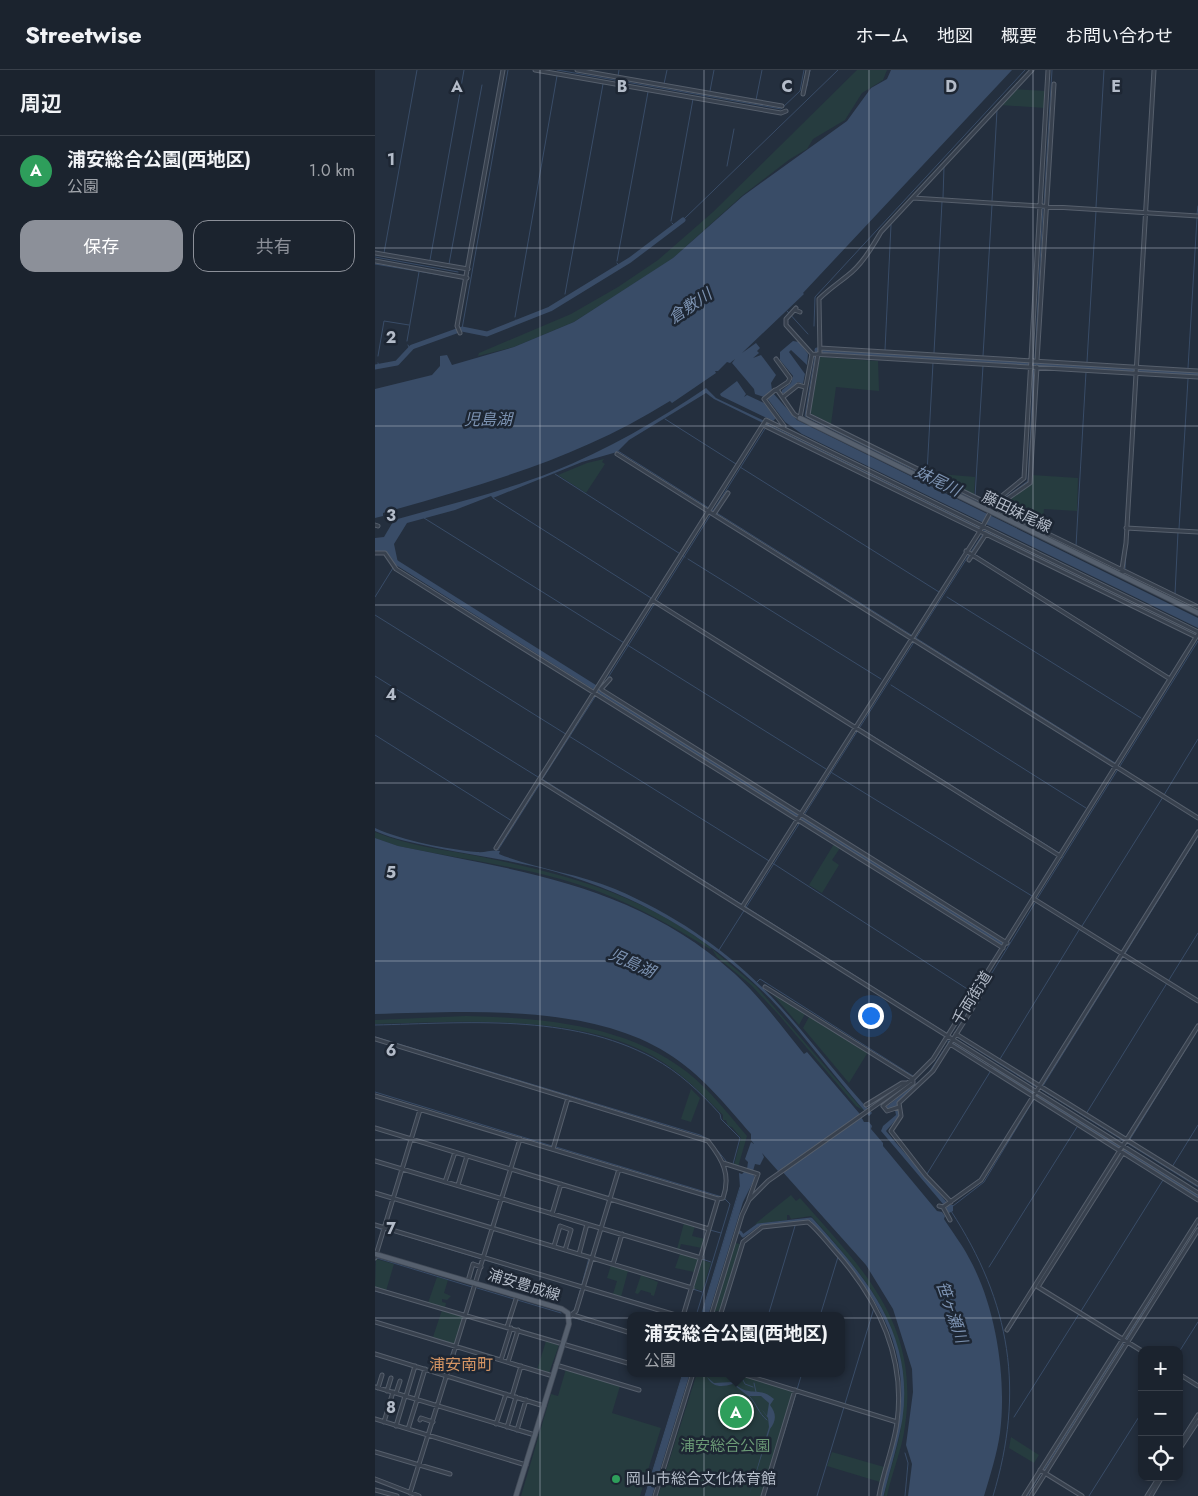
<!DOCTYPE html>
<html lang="ja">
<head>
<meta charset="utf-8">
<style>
	:root { --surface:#1b232e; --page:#282f3a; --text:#f1f3f6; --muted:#a0a4aa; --line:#39404a; --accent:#8c9099 }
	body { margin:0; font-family:Jost,"Noto Sans JP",sans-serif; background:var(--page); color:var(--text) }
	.controls { position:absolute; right:15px; bottom:15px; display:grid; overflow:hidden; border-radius:10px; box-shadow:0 2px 8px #0003 }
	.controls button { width:45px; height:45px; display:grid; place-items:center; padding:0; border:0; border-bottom:1px solid var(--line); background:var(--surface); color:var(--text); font:25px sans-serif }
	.you { position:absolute; left:495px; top:945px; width:18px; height:18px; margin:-12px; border:4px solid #fff; border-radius:50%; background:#1a73e8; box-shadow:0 0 0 8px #1a73e833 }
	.badge { display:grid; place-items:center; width:32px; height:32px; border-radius:50%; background:var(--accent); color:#fff; font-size:16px; font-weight:700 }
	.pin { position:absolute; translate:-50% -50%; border:2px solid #fff; box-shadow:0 1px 5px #0006 }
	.popup { position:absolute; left:252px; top:1242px; width:218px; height:65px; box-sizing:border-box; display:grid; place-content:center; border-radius:10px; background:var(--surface); filter:drop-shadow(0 1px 4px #0005); font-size:16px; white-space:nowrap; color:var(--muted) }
	.popup b { font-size:19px; color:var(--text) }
	.popup::after { content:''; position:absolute; left:50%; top:100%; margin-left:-10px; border:10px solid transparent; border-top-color:var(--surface) }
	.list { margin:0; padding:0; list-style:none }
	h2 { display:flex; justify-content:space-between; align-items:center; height:65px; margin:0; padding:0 20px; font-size:21px }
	h2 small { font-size:16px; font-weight:400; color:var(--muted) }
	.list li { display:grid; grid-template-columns:32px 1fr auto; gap:15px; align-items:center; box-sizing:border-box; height:70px; padding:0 20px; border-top:1px solid var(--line) }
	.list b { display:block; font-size:19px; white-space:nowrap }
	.list p { margin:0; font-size:16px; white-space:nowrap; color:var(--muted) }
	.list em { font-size:16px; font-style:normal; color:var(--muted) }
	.actions { display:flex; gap:10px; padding:15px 20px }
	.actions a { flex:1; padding:11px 0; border:1px solid var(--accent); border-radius:15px; text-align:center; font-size:18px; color:var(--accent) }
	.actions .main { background:var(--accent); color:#fff }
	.icon { flex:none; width:28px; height:28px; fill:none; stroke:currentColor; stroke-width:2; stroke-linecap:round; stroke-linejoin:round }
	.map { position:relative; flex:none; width:823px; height:1426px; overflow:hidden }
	header { display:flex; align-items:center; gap:30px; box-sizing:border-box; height:70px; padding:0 25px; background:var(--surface); border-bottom:1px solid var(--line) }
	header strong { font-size:24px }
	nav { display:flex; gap:28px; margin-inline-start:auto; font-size:18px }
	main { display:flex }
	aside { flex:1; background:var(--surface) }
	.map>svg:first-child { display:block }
	.green { fill:#263c3f }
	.water { fill:#394c67 }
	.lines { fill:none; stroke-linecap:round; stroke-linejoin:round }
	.stream { stroke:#394c67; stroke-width:1 }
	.canal { stroke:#394c67; stroke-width:3 }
	.river { stroke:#394c67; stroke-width:5 }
	.minor-casing { stroke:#565f6c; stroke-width:5 }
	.major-casing { stroke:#414a57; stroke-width:6 }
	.minor { stroke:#38414e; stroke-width:3 }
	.major { stroke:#56606e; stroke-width:4.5 }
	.grid { fill:none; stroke:#b4bcc9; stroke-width:1; stroke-opacity:0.55 }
	.leisure-dot { fill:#2e9e5b; stroke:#1d2633; stroke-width:2 }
	.labels { text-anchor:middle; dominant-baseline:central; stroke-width:5; stroke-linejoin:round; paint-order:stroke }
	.street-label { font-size:15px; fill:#b4bcc9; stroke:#1d2633 }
	.park-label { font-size:15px; fill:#6b9a76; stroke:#1d2633 }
	.poi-label { font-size:15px; fill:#b4bcc9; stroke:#1d2633; text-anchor:start }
	.water-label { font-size:16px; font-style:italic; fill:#7c92b1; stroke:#1d2633 }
	.neighbourhood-label { font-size:16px; fill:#d59563; stroke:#1d2633 }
	.grid-label { font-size:16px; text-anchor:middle; font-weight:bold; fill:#b4bcc9; stroke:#1d2633; stroke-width:5; stroke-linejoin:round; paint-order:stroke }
</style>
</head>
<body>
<header>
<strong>Streetwise</strong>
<nav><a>ホーム</a><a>地図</a><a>概要</a><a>お問い合わせ</a></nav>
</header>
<main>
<aside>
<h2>周辺<small></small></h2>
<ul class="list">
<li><span class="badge" style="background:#2e9e5b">A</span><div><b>浦安総合公園(西地区)</b><p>公園</p></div><em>1.0 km</em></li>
</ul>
<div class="actions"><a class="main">保存</a><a>共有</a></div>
</aside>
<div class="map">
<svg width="823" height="1426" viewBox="0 0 823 1426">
	<rect width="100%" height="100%" fill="#242f3e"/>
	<path class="green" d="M482 0H512L508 10 487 23 470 50 438 69 432 79 415 89 368 125 297 189 199 252 139 277 103 286 104 283 196 244 243 217 283 190 338 142Z
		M639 19 671 21 670 38 624 35Z
		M445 287 503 291 504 321 461 317 456 354 435 343Z
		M229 389 227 392 230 394 211 423 183 405 212 393Z
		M553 403 600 407 599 425 598 426Z
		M657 405 703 408 702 441 669 439 667 461 628 442 633 432 630 431 655 414Z
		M0 762C33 776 72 780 107 787 194 805 265 824 337 878L335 879C294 854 251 830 205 815 146 796 84 789 23 776L0 768Z
		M459 774 465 778 457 790 464 795 447 823 434 815Z
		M337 879 381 916 489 1041 481 1036 404 945 376 915 342 887Z
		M394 920 431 942 424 955Z
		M435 945 493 982 474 1013 428 958Z
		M91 946C167 948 250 954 312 1002 335 1020 353 1044 372 1066L363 1097 359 1095 366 1068 357 1057 353 1056 351 1050H348V1045C326 1023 306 1002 278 986 202 943 85 952 0 954V950Z
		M316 1019 325 1028 316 1052 306 1049Z
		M416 1125 421 1131 425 1128C487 1199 545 1252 530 1356 527 1380 517 1402 512 1426H509C514 1400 525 1375 527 1348 537 1258 491 1208 436 1146L416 1149 414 1145H412V1150L380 1154Z
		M309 1153 320 1156 317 1166 330 1169 327 1178 306 1174 304 1181 302 1179Z
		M360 1173 365 1174 345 1241H341L338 1246Z
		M305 1184 324 1189 319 1202 300 1198Z
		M1 1189 19 1194 11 1221 0 1217Z
		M326 1190 336 1193 327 1221 318 1218Z
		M236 1195 253 1201 246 1227 238 1224 242 1211 232 1208Z
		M266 1205 283 1212 279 1226 276 1225V1223L266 1220 263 1224 260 1223Z
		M62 1207 73 1210 69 1223 76 1226 72 1230 67 1229V1232L71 1233 70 1238 53 1233Z
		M67 1240 89 1246 80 1275 58 1267Z
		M171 1271 184 1275 174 1303 162 1300Z
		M191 1299 245 1316 237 1343 286 1358 265 1426H146L176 1324 183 1326Z
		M322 1303H361L419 1321 387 1426H283Z
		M636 1367 664 1385 659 1393 634 1378Z
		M457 1382 509 1397 505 1412 452 1396Z"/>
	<path class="water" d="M516 0H637L428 223 429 224 367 283 381 273 385 278 382 281 384 283 378 288 386 285 401 305 396 313 397 320 389 327 380 324 379 319 357 293 360 289 355 293 352 292 343 301H340L341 303 297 333 295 331C202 389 112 413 8 443V446L0 448V451V319L57 305 65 296V286L72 285 77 295 139 277 199 252 298 188 368 126 472 51 496 18 512 9Z
		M418 271 424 272 433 284 432 295 416 280 414 282 430 304 428 314 423 312 410 323H407V320L416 313 418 306 405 290V282Z
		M362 311 371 324 369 327 372 325 389 333 401 348 398 351 346 326 345 324Z
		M331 318 341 328 394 353V356L339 329 331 323 254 370 242 382 207 392 118 428 116 426 80 440 32 453 19 474 23 493 21 496 11 482H0V468L9 467 19 450C72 435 126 422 177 402 232 380 282 351 331 318Z
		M398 323 422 350 823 548V558L427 364 410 352 392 328Z
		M0 758C29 771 71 779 102 782 110 783 118 779 125 781L124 784C161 799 202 803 240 819 304 846 360 886 406 937 437 971 465 1009 497 1043L494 1046C463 1011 435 973 404 938 343 872 268 827 181 802 142 791 102 786 62 778 41 773 20 770 0 761Z
		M0 768 23 776C149 802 260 815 360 904 387 929 406 956 429 984L432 982 484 1043 489 1052H494L497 1056 496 1059 508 1073V1076L562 1141 567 1142 570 1146 569 1149C577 1162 587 1174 594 1188 621 1236 632 1309 625 1363 622 1384 615 1406 609 1426H533L537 1394 531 1375 538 1322 537 1299 518 1239 491 1195 406 1100 403 1101 387 1083 389 1087 385 1095 380 1094 378 1101 376 1100 380 1108 368 1132 333 1246H326L365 1118 364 1103 367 1104 372 1099 373 1092 370 1089 376 1072 379 1074 376 1070V1064C350 1034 326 1004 292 983 213 933 90 942 0 944Z
		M544 1011 521 1037 525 1045 511 1061 574 1135H578V1141L574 1143 571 1139 572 1135 568 1134 506 1061 508 1056 521 1045 520 1040H512L511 1037Z
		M308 1303H315L277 1426H270Z
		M332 1307 339 1313 357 1312C376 1329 383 1315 399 1329L395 1335C402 1344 401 1351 395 1359L374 1426 394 1357 393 1348 385 1337 392 1346 394 1333 386 1326H373L358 1314C347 1317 338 1318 332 1307Z"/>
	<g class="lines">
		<path class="stream" d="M182 0 406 39 425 21 429 0
			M243 6 244 0
			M289 14 292 0
			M432 16 435 0
			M335 21 339 0
			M381 30 387 0
			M352 96 359 59
			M568 128 569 97
			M617 131 622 40
			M669 134 677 0
			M721 137 729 0
			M822 144 823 136
			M308 150 463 0
			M296 151 318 29
			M297 153 300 156
			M9 183 42 0
			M0 187 83 202
			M55 190 89 0
			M242 191 273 22
			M242 193 245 197
			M0 194 90 209
			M74 194 107 15
			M190 224 228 14
			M191 227 192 229
			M412 241 433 264
			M140 247 182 6
			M141 250 142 253
			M439 256 440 227 650 0
			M87 259 133 0
			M32 271 44 202
			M33 275 35 279
			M510 280 516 155
			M559 283 567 132
			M3 286 9 251 34 255
			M440 286 430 346 615 438
			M608 286 617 135
			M660 289 668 138
			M712 292 721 141
			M3 293 4 297
			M813 298 822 148
			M290 349 361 394
			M394 355 604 458
			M243 381 740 693
			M365 397 564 522
			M552 403 558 293
			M180 404 310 487
			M600 427 608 296
			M118 428 276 528
			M619 440 818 536
			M621 440 627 430 653 411 659 299
			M338 441 391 357
			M49 448 451 699
			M804 459 813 309
			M608 460 820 565
			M701 476 711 302
			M596 482 793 606
			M596 482 608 464
			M313 489 506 609
			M750 499 751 482
			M800 524 803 462
			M0 527 18 498
			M572 527 766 648
			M280 530 485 659
			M0 545 399 794 597 922
			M541 568 594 485
			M0 606 163 707
			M229 614 336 444
			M516 615 711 738
			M485 657 539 572
			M488 660 684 783
			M0 665 137 751
			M454 701 657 826
			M168 708 225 619
			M167 709 571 963
			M789 725 823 669
			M426 750 483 660
			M123 780 166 712
			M662 829 823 571
			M707 856 788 727
			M344 880 424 754
			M381 913 385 909 538 1006
			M0 955C91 953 195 943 278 988 304 1002 325 1022 345 1044L346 1049 365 1068 358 1094
			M578 966 660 833
			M0 967 325 1065 333 1069 351 1091
			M582 967 663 1018
			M625 989 704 860
			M553 1004 574 972
			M666 1019 823 766
			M667 1020 823 1117
			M0 1022 177 1076
			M711 1044 823 863
			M754 1071 823 959
			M181 1077 347 1127
			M797 1097 823 1055
			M552 1104 615 1002
			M727 1112 745 1084
			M578 1136 609 1112 659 1029
			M576 1141C636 1233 650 1321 618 1426
			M421 1150V1151
			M0 1157 7 1160
			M11 1160 107 1189
			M335 1160 346 1163
			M466 1184V1183
			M2 1188 97 1217
			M327 1189 336 1192
			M110 1190 145 1200
			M614 1197 702 1057
			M207 1214 214 1188
			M102 1218 186 1243
			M318 1219 327 1222
			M0 1221 31 1229
			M503 1235H504
			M200 1239 206 1218
			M279 1240 297 1246
			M706 1241 788 1110
			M321 1246 355 1134 350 1129
			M326 1246 365 1117
			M393 1246 420 1156
			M445 1246 463 1187
			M200 1248 224 1255
			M635 1259 661 1217
			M751 1269 779 1226
			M804 1282 823 1252
			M374 1304 375 1303
			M367 1308 370 1314 378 1317
			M379 1313 381 1322
			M374 1326C382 1334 383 1343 392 1350
			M639 1347 704 1244
			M121 1355 156 1366
			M408 1366 427 1303
			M669 1400 749 1272
			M270 1426 308 1303
			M442 1426 499 1238
			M530 1426 533 1393 530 1383
			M652 1426 666 1403
			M714 1426 767 1342"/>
		<path class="canal" d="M574 972 612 996
			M618 999 823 1127
			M365 1162 368 1166 383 1155 436 1149C488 1207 538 1262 526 1348 522 1374 513 1400 507 1426"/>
		<path class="river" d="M442 280 823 304
			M0 297 22 293 37 277 87 259 112 264 175 239 255 190 308 150
			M19 491 628 874"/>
		<g class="minor-casing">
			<path id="minor" d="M160 0 406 43 411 41
				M202 0 407 36
				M428 24 433 0
				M538 128 823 146
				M0 183 93 199
				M0 191 92 208
				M421 238 411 249V255L437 284
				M420 240 425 242
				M85 263 82 256 128 0
				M445 278 823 301
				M443 284 433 345 618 436
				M445 284 444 229C453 220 462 214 472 206 487 195 497 177 506 162L657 0
				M662 291 679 14
				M662 297 655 413 629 431 624 440 823 537
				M401 320 413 312 415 308 401 289
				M408 327 423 315 430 317
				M388 355 819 566
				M409 356 389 329 400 320 403 321 419 344 425 348 437 284 823 307
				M242 384 823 748
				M339 444 353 423
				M0 455 3 456
				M751 458 823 462
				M591 481 795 609
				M0 483H10L21 499 628 878
				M594 490 611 464
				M746 505 751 473 779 0
				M277 530 685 786
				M226 619 235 609
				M227 620 632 873
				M164 710 823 1123
				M121 778 391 350 823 562
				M659 829 823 931
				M367 837 605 461 622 430 649 408 673 0
				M390 917 538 1009V1013L508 1036 512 1041 524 1037
				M599 925 604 928 575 974 823 1130
				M581 964 823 1114
				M0 969 333 1071C348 1090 356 1105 348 1128L343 1129 0 1026
				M575 974 558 1001 524 1033 526 1046 516 1061 551 1106 576 1132
				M491 1035 527 1013H531
				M0 1058 334 1159
				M178 1079 193 1028
				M0 1091 326 1188
				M348 1093 383 1104 374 1129
				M70 1112 80 1082
				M83 1115 92 1086
				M0 1123 317 1218
				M564 1136 568 1137 606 1110 823 762
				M568 1137 575 1150
				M177 1144 186 1114
				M0 1155 304 1246
				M179 1176 185 1156 196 1160 190 1180
				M204 1184 212 1154
				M0 1188 45 1040
				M238 1194 247 1164
				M93 1211 98 1194 106 1197
				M663 1217 748 1083
				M663 1217 767 1281
				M0 1219 256 1294
				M198 1245 256 1263
				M308 1246 343 1129
				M336 1246 367 1145 374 1130 393 1111 538 1009 558 989 823 564
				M345 1246 368 1172 387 1157 433 1152C442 1159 450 1170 459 1180 502 1228 531 1285 522 1352 519 1377 508 1401 504 1426
				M194 1247 201 1241 244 1099
				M0 1252 178 1306
				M132 1257 142 1226
				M632 1260 823 956
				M0 1284 169 1336
				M126 1290 136 1258
				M133 1292 143 1260
				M181 1295 264 1320
				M286 1303H291
				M364 1303 522 1352
				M804 1304 823 1316
				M0 1317 160 1365
				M3 1318 7 1305
				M12 1321 16 1308
				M21 1323 25 1311
				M31 1326 40 1296
				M137 1326 146 1296
				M41 1329 50 1299
				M0 1349 151 1395
				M45 1350 46 1348 58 1352
				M9 1352 18 1322
				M121 1354 131 1324
				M21 1356 30 1326
				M132 1357 141 1327
				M33 1359 42 1330
				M142 1360 151 1330
				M804 1375 823 1345
				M804 1380 823 1351
				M0 1382 75 1404
				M665 1400 707 1426
				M0 1409 44 1426
				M0 1420 22 1426
				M35 1423 145 1069
				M280 1426 318 1303
				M388 1426 420 1320
				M649 1426 823 1150
				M656 1426 823 1160
				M772 1426 784 1407
				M776 1426 787 1407"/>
		</g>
		<g class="major-casing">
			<path id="major" d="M425 348 823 543
				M0 1184 187 1239 193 1243 194 1254 141 1426"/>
		</g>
		<use href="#minor" class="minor"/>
		<use href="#major" class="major"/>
	</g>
	<path class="grid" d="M165 0V1426M329 0V1426M494 0V1426M658 0V1426M0 178H823M0 356H823M0 535H823M0 713H823M0 891H823M0 1070H823M0 1248H823"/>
	<circle class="leisure-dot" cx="241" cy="1409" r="5"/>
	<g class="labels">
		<g class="street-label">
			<text transform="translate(642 442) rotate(26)">藤田妹尾線</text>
			<text transform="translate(597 928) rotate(-58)">千両街道</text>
			<text transform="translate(149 1215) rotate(17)">浦安豊成線</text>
		</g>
		<g class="park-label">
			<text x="350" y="1376">浦安総合公園</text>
		</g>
		<g class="poi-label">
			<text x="251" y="1409">岡山市総合文化体育館</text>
		</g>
		<g class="water-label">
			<text transform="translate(315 236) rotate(-34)">倉敷川</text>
			<text x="113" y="349">児島湖</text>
			<text transform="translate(563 411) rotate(26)">妹尾川</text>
			<text transform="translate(257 893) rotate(24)">児島湖</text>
			<text transform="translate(577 1242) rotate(71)">笹ヶ瀬川</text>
		</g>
		<g class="neighbourhood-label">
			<text x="86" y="1294">浦安南町</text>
		</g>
	</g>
	<g class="grid-label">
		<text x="82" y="22">A</text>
		<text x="247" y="22">B</text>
		<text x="412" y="22">C</text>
		<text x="576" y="22">D</text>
		<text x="741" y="22">E</text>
		<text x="16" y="95">1</text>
		<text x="16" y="273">2</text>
		<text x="16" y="451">3</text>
		<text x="16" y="630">4</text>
		<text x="16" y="808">5</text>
		<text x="16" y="986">6</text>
		<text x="16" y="1164">7</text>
		<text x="16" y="1343">8</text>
	</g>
</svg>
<div class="controls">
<button>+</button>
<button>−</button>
<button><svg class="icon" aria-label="locate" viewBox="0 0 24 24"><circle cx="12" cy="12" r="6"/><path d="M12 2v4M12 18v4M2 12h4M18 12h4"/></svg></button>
</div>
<div class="you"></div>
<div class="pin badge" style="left:361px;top:1342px;background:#2e9e5b">A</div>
<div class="popup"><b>浦安総合公園(西地区)</b>公園</div>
</div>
</main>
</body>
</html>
